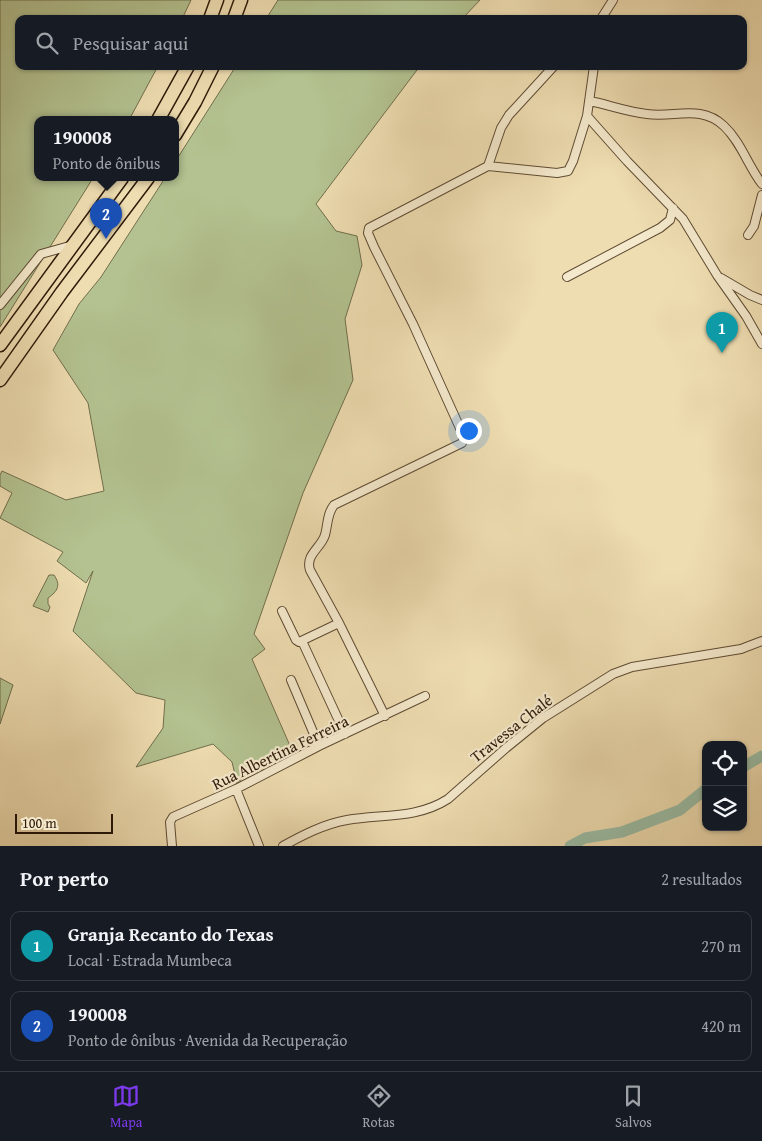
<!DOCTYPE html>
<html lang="pt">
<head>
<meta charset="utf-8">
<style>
	:root { --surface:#171b24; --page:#242831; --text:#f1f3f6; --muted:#9ea1a6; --line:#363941; --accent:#7c3aed }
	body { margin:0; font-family:"Gentium Book Plus",serif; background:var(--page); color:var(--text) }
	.controls { position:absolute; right:15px; bottom:15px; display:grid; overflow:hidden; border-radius:10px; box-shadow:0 1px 4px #0004 }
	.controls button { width:45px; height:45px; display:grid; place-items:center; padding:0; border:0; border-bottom:1px solid var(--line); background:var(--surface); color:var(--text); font:25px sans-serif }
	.scale { position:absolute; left:15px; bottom:12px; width:98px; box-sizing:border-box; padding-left:5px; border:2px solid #2f1a09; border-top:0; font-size:14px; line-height:18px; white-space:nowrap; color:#2f1a09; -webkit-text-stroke:4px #f4e9cc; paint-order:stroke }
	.you { position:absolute; left:468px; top:430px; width:18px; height:18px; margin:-12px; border:4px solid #fff; border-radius:50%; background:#1a73e8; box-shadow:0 0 0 8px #1a73e833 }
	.badge { display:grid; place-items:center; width:32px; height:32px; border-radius:50%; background:var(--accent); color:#fff; font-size:16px; font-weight:700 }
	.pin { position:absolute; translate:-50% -41px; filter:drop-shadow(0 1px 2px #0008) }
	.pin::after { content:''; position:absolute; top:26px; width:18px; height:15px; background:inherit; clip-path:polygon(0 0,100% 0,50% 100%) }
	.popup { position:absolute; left:34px; top:116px; width:145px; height:65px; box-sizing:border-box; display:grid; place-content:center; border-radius:10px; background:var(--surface); filter:drop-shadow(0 1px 4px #0005); font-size:16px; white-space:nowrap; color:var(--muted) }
	.popup b { font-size:19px; color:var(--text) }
	.popup::after { content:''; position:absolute; left:50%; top:100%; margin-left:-10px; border:10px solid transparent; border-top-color:var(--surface) }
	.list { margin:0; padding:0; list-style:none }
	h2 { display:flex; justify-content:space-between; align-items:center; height:65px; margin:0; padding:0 20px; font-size:21px }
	h2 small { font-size:16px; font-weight:400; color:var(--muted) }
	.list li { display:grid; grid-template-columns:32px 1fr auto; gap:15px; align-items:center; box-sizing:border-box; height:70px; margin:0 10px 10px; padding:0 10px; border:1px solid var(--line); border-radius:10px }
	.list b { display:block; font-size:19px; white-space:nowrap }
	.list p { margin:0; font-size:16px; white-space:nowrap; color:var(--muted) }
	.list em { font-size:16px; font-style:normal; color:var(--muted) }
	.icon { flex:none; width:28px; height:28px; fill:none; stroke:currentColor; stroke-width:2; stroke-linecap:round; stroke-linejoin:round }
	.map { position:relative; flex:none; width:762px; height:846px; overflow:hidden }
	.search { position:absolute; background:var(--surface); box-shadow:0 1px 4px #0004; left:15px; right:15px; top:15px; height:55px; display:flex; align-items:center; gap:12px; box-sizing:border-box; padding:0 18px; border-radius:10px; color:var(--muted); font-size:19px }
	.sheet { height:225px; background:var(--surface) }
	nav { display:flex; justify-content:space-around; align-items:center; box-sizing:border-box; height:70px; border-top:1px solid var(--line); background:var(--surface); font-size:14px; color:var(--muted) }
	nav a { display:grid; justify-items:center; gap:2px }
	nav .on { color:var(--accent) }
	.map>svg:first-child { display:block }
	.green { fill:#b3c290; stroke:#716e4c }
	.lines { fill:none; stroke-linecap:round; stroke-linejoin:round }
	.river { stroke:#9bbda6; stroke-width:11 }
	.minor-casing { stroke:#5f4b33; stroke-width:10 }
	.trunk-casing { stroke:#2f1a09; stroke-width:15 }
	.minor { stroke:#f4e9cc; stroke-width:8 }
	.trunk { stroke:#eeddb1; stroke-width:12 }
	.labels { text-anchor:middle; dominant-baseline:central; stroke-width:4.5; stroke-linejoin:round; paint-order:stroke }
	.street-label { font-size:16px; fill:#2f1a09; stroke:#f4e9cc }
</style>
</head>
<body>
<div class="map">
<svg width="762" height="846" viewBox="0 0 762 846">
	<rect width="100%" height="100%" fill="#eeddb1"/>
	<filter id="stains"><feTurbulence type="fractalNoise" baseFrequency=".004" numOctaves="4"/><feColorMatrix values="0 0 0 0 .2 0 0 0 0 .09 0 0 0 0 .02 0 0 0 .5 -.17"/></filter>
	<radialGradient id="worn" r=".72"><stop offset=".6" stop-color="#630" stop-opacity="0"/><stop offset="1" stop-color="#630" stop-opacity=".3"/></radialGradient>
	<path class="green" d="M0 0H191L182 19H19V66H158L129 120H37V178H93L0 327Z
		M278 0H480L462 19H266Z
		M236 66H420L316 204 336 231 357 236 362 265 345 319 353 380 303 493 254 634 265 649 252 659 291 748 248 774 237 783 232 762 213 744 136 767 163 728 165 700 136 693 73 631 93 571 86 583 57 561 63 552 0 518 12 493 0 486V475L2 471 66 500 104 491 88 403 53 350 79 304 101 277 165 178H175V162Z
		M49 575H54C61 585 58 591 48 598V604L50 607 48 612 33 606Z
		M0 678 13 685 0 724Z"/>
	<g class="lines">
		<path class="river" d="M743 767 762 756
			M570 846 585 838 622 832 680 810 706 789"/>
		<g class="minor-casing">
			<path id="minor" d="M601 19 613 0
				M590 101C609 105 628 112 647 114 674 118 701 104 724 126 741 142 748 166 762 184
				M587 116 627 161 683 219 717 275 746 316 762 344
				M488 166 501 128 509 115 554 66
				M748 235 754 226 762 195
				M567 277 660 228 670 220 673 208
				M721 278 750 295 762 300
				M0 305 41 254 73 245
				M282 611 296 640 299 642 339 623
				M302 641 345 734
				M291 680 319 746
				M385 716 339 623 310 570C305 555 321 548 325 535 328 524 327 514 334 505L462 443 464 437 413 324 374 247 368 233 369 228 488 166 557 173 568 171 573 161 587 116 594 66
				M236 789 259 846
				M172 846 170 822 173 817 236 789 319 746 425 696
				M283 846C303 835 324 824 347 820 382 814 417 819 448 799L506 748 543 718 613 674 632 667 741 649 762 641"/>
		</g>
		<g class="trunk-casing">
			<path id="trunk" d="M210 19 217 0
				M234 19 241 0
				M158 120 188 66
				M175 135 195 102 213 66
				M0 345 122 178
				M0 380 62 292 148 178"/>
		</g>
		<use href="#minor" class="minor"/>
		<use href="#trunk" class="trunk"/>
	</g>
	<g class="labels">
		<g class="street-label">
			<text transform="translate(511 728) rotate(-38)">Travessa Chalé</text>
			<text transform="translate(280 752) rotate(-26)">Rua Albertina Ferreira</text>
		</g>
	</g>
	<rect width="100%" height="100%" filter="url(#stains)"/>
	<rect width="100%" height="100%" fill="url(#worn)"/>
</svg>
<div class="controls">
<button><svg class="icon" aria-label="locate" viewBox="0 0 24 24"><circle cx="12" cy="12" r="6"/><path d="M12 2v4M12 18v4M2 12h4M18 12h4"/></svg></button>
<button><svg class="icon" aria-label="layers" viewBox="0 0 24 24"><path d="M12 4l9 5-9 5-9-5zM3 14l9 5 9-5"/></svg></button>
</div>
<div class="scale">100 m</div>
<div class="you"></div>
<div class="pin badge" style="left:722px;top:353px;background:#0f9aa8">1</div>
<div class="pin badge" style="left:106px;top:239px;background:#1a4fb4">2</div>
<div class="popup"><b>190008</b>Ponto de ônibus</div>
<div class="search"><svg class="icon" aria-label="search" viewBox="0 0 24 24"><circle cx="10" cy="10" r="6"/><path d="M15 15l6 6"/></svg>Pesquisar aqui</div>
</div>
<section class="sheet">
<h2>Por perto<small>2 resultados</small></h2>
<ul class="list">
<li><span class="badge" style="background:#0f9aa8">1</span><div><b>Granja Recanto do Texas</b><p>Local · Estrada Mumbeca</p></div><em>270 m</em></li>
<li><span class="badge" style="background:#1a4fb4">2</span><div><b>190008</b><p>Ponto de ônibus · Avenida da Recuperação</p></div><em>420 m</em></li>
</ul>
</section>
<nav>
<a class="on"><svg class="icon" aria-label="map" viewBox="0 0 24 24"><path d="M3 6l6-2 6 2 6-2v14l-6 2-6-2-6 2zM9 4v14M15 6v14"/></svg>Mapa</a>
<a><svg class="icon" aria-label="directions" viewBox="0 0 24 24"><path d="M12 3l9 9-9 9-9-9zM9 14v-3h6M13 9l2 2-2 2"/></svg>Rotas</a>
<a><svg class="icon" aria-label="saved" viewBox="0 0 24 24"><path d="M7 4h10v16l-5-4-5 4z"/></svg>Salvos</a>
</nav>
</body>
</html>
